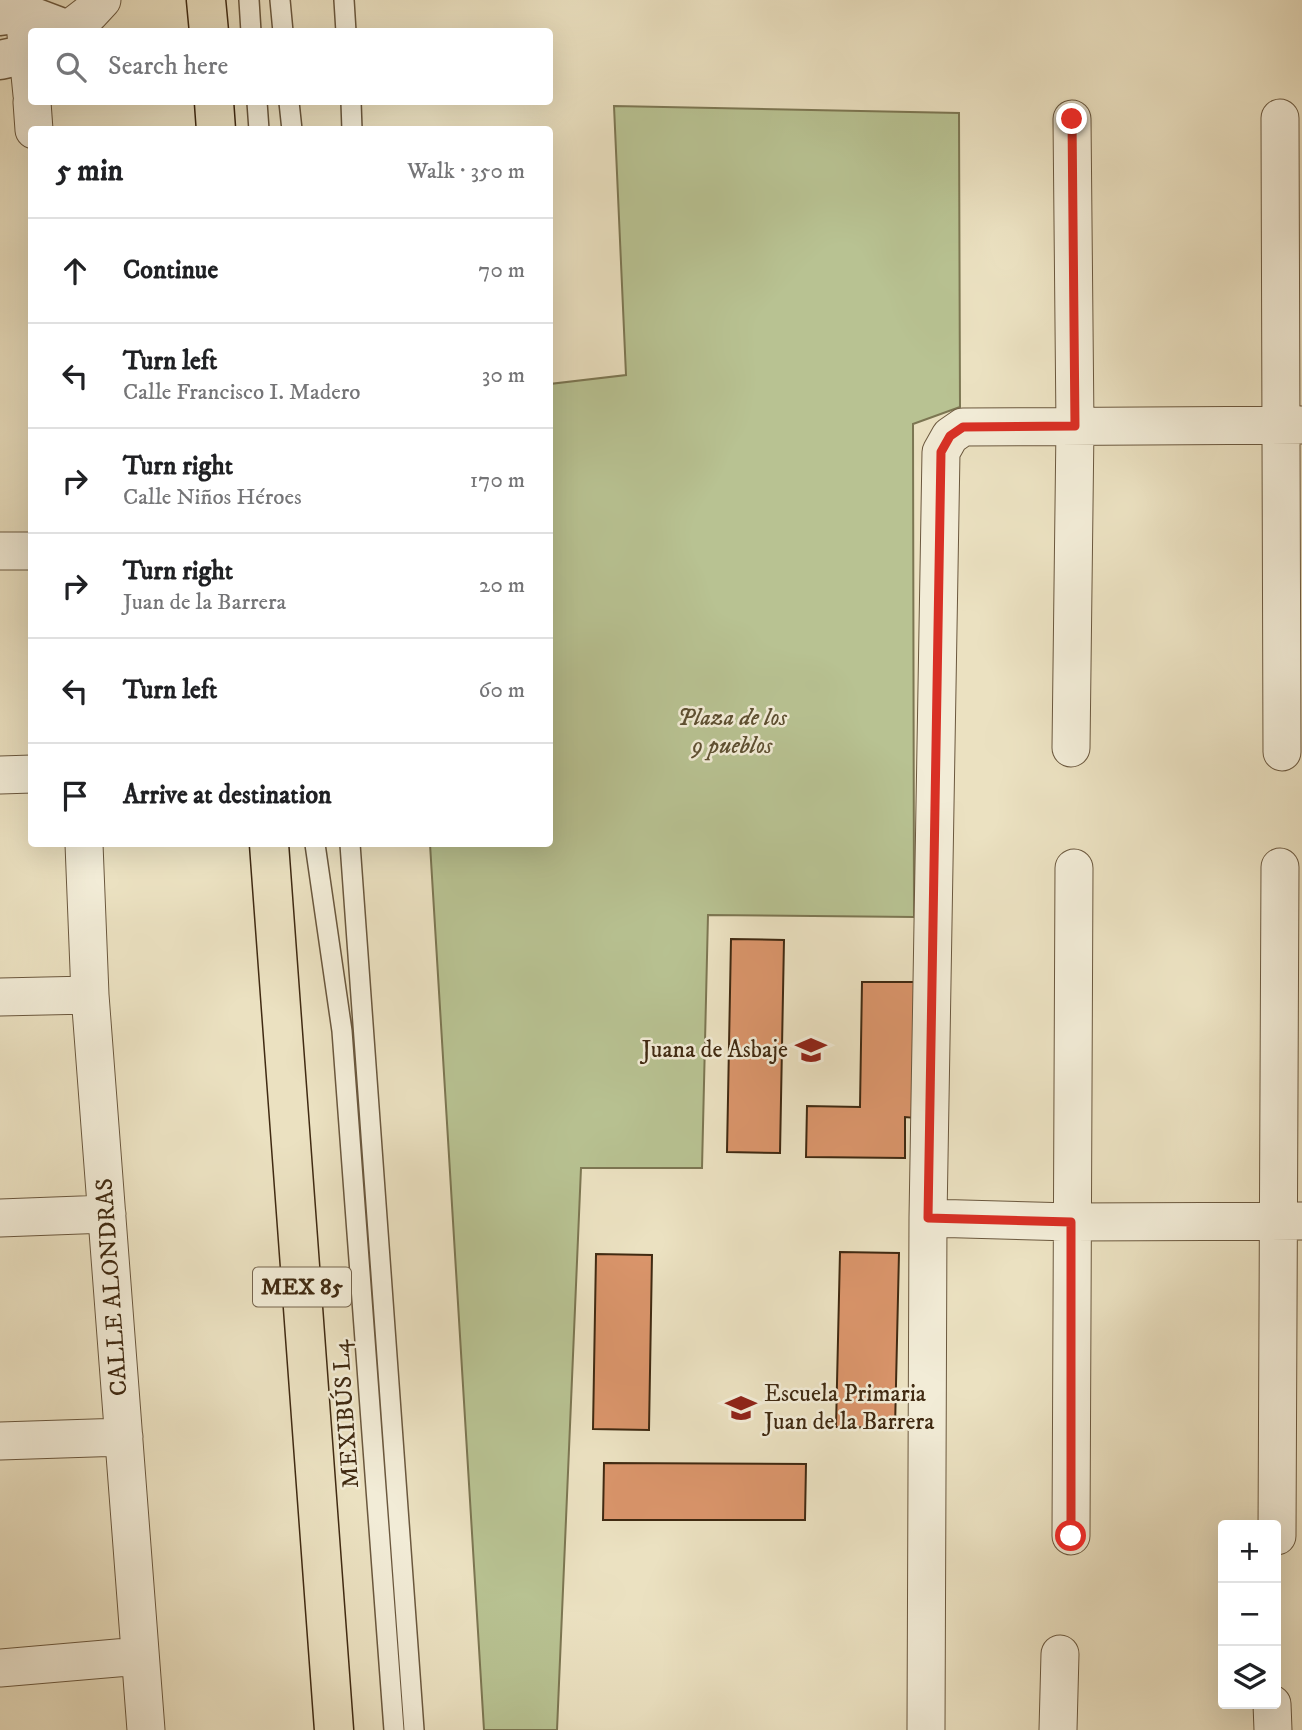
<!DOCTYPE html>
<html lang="en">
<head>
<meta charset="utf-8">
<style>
	:root { --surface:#fff; --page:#f2f2f2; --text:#202124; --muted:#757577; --line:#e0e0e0 }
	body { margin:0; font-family:"IM FELL DW Pica",serif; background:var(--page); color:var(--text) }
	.controls { position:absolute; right:21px; bottom:21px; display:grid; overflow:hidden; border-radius:7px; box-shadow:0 7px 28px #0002 }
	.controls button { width:63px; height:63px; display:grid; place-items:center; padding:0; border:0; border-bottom:2px solid var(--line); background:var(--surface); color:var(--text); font:35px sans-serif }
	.stop { position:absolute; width:21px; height:21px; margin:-16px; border:5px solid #d93025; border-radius:50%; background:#fff }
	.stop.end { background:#d93025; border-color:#fff; box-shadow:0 2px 7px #0008 }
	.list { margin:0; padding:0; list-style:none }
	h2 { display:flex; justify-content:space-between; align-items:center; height:91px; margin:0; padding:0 28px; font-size:30px }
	h2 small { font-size:23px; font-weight:400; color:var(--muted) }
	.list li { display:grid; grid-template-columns:46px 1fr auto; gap:21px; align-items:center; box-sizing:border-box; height:105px; padding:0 28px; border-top:2px solid var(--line) }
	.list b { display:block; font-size:26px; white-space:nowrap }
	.list p { margin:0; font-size:23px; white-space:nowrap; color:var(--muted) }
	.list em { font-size:23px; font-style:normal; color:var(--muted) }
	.icon { flex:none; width:38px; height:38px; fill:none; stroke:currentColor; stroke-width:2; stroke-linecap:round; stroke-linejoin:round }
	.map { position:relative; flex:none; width:1302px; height:1730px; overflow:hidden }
	.search { position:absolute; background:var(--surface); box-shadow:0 7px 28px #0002; left:28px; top:28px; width:525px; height:77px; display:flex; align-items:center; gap:18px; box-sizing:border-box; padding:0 24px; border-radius:7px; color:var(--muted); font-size:26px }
	.panel { position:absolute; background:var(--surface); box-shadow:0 7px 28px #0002; left:28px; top:126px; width:525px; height:721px; border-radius:7px }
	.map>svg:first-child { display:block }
	.green { fill:#b8c292; stroke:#7c7652; stroke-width:2 }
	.building { fill:#da956b; stroke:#402a12; stroke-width:2 }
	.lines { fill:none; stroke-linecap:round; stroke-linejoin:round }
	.service-casing { stroke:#6b583e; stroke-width:22 }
	.minor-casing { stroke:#6b583e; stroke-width:39 }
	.tertiary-casing { stroke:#6b583e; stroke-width:41 }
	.primary-casing { stroke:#402a12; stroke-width:41 }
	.service { stroke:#f2ecd7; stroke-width:19 }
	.minor { stroke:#f2ecd7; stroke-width:37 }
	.tertiary { stroke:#f2ecd7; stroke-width:38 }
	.primary { stroke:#ebe1c1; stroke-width:38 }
	.route { stroke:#d93025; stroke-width:9 }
	.labels { text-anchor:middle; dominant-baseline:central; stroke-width:5; stroke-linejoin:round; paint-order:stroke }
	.shield { fill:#f2ecd7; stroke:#75644d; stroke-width:2 }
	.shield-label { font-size:23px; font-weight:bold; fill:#402a12 }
	.park-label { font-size:24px; font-style:italic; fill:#5e5032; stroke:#f2ecd7 }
	.poi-label { font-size:24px; fill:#402a12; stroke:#f2ecd7; text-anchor:end }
	.street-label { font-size:24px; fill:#402a12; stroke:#f2ecd7 }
</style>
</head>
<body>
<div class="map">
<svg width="1302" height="1730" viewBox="0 0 1302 1730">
	<rect width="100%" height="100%" fill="#ebe1c1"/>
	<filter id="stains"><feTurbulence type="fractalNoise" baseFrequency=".00286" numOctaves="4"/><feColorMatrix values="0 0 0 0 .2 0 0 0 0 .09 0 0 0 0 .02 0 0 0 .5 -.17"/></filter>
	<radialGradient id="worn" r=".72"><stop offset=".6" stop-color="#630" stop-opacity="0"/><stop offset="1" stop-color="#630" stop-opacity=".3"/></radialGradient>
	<path class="green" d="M614 106 959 113 960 407 913 424 914 917 708 915 702 1168H581L557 1730H484L430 844H550V384L626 375Z"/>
	<path class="building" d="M731 939 784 940 780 1153 727 1152Z
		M862 982H917L915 1118 905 1117V1158L806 1157 807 1106 860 1107Z
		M840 1252 899 1253 895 1428 836 1427Z
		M596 1254 652 1255 649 1430 593 1429Z
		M604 1463 806 1464 805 1520H603Z"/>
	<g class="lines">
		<g class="service-casing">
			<path id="service" d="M249 0 251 32
				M280 0 283 32
				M344 0 346 32
				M257 102 259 130
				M289 102 292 130
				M351 102 352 130
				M315 844 342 1031 394 1730
				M350 844 414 1730"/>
		</g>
		<g class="minor-casing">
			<path id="minor" d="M25 24 32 95
				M68 30 90 13 102 0
				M32 102 34 130
				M1280 118 1282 752
				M0 551H32
				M1071 748 1075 426 1072 119
				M0 775 32 774
				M84 844 90 995 146 1730
				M0 997 90 995
				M0 1218 107 1214
				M928 1218 1071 1222 1302 1221
				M0 1441 124 1437
				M1071 1536 1074 868
				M1277 1536 1280 867
				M0 1668 140 1656
				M1272 1704 1273 1730
				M926 1730 928 1218 941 452 950 436 963 427 1302 425
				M1058 1730 1060 1654"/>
		</g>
		<g class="tertiary-casing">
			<path id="tertiary" d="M0 16 23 13 68 30
				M0 60 32 53"/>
		</g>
		<g class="primary-casing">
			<path id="primary" d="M206 0 209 32
				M214 102 216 130
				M269 844 334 1730"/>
		</g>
		<use href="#service" class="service"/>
		<use href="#minor" class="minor"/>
		<use href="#tertiary" class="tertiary"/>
		<use href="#primary" class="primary"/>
	</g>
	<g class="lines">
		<path class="route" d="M1071 1536V1222L928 1218 941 452 950 436 963 427 1075 426 1072 119"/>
	</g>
	<defs>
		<g id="school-bare" transform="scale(2.415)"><path d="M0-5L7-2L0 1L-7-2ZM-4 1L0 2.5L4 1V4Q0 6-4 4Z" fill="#8f2418" stroke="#f2ecd7" stroke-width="2.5" paint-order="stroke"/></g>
	</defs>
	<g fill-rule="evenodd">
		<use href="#school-bare" x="811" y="1050"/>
		<use href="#school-bare" x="741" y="1408"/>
	</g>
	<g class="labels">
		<rect class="shield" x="253" y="1267.5" width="98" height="39" rx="5"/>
		<g class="shield-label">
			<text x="302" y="1287">MEX 85</text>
		</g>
		<g class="park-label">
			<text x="732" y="718">Plaza de los<tspan x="732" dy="28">9 pueblos</tspan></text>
		</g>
		<g class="poi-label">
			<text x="788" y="1050">Juana de Asbaje</text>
			<text x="764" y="1394" text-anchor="start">Escuela Primaria<tspan x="764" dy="28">Juan de la Barrera</tspan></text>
		</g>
		<g class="street-label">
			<text transform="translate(112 1287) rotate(-94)">CALLE ALONDRAS</text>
			<text transform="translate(346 1414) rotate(-94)">MEXIBÚS L4</text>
		</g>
	</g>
	<rect width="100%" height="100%" filter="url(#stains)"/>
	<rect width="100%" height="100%" fill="url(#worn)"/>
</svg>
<div class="controls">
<button>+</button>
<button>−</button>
<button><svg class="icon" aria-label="layers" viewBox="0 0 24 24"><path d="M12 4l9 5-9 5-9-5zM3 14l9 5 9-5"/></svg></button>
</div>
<div class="stop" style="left:1071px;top:1536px"></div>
<div class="stop end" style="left:1072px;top:119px"></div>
<div class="search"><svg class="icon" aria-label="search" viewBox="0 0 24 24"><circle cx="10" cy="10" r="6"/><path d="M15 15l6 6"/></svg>Search here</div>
<section class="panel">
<h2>5 min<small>Walk · 350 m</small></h2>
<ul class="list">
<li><svg class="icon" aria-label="ahead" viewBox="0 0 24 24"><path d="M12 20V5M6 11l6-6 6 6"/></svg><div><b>Continue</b></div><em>70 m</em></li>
<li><svg class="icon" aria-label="left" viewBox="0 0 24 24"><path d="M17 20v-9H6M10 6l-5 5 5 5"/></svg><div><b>Turn left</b><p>Calle Francisco I. Madero</p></div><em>30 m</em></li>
<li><svg class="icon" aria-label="right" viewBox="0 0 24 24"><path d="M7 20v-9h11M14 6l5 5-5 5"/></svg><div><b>Turn right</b><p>Calle Niños Héroes</p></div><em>170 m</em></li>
<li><svg class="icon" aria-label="right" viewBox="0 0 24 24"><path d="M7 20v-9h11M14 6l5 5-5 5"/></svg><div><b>Turn right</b><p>Juan de la Barrera</p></div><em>20 m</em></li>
<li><svg class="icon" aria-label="left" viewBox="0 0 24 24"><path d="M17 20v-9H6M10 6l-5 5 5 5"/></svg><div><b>Turn left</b></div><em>60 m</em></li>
<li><svg class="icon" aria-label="arrive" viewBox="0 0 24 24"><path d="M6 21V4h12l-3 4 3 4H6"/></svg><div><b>Arrive at destination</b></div></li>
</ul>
</section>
</div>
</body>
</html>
